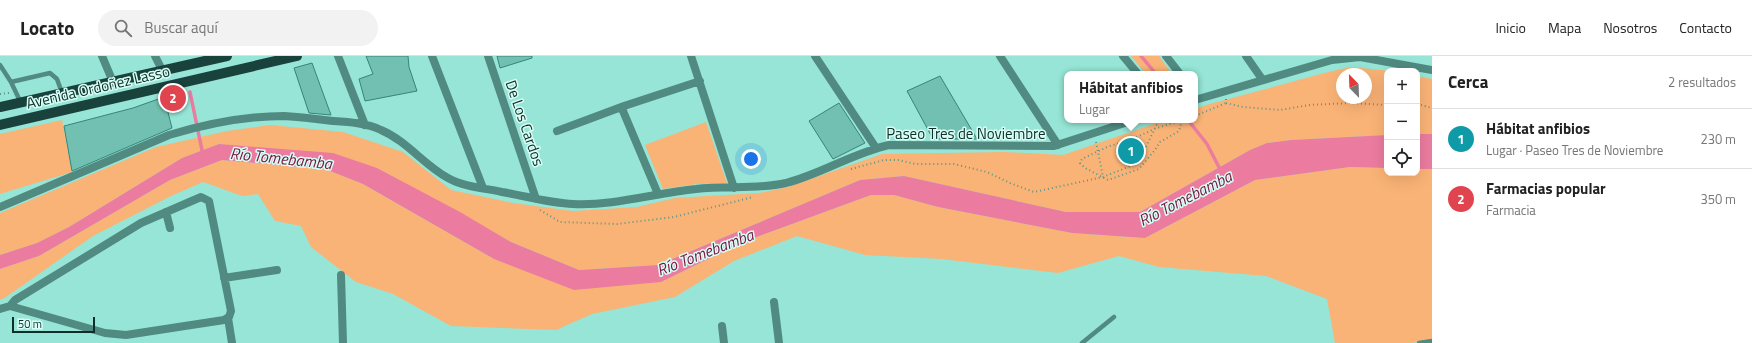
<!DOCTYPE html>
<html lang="es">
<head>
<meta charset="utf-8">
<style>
	:root { --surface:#fff; --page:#f2f2f2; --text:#222; --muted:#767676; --line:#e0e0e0; --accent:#db2777 }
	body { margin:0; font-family:"Titillium Web",sans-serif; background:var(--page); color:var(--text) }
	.controls { position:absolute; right:12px; top:12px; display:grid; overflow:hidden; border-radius:8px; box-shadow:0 4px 16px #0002 }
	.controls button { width:36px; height:36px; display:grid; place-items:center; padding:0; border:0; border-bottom:1px solid var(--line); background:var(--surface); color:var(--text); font:20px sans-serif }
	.compass { position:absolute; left:1336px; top:12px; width:36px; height:36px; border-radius:50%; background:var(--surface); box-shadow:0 4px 16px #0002; rotate:337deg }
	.scale { position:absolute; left:12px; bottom:10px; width:83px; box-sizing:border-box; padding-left:4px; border:2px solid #0d2e29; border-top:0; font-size:11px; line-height:14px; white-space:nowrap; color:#0d2e29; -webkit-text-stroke:3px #d8fef6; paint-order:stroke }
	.you { position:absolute; left:751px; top:103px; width:14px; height:14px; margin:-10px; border:3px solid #fff; border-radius:50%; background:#1a73e8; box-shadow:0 0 0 6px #1a73e833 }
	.badge { display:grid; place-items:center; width:26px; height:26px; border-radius:50%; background:var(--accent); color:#fff; font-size:13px; font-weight:700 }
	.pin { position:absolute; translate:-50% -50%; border:2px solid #fff; box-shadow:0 1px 4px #0006 }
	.popup { position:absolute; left:1064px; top:15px; width:134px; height:52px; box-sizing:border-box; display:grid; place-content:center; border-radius:8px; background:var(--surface); filter:drop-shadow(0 1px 3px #0005); font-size:13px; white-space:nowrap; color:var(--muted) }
	.popup b { font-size:15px; color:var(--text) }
	.popup::after { content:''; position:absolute; left:50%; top:100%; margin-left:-8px; border:8px solid transparent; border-top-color:var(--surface) }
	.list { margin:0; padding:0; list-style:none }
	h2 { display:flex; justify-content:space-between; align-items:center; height:52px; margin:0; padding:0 16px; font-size:17px }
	h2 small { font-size:13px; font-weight:400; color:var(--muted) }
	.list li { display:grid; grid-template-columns:26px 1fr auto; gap:12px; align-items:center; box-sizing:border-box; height:60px; padding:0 16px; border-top:1px solid var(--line) }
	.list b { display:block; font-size:15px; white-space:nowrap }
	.list p { margin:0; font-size:13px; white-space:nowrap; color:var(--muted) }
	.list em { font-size:13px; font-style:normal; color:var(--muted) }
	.icon { flex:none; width:22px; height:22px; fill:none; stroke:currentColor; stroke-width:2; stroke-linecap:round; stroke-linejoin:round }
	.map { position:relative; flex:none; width:1432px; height:287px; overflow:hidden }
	header { display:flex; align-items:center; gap:24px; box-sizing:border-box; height:56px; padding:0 20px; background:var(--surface); border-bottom:1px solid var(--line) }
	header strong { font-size:19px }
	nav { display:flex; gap:22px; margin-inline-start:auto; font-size:14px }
	.search { width:280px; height:36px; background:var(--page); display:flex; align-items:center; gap:10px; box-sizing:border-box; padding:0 14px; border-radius:22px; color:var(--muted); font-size:15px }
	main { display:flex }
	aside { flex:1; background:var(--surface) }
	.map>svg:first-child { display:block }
	.green { fill:#fab376; fill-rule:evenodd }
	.water { fill:#eb7ca0 }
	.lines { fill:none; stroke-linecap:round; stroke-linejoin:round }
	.stream { stroke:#eb7ca0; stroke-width:3.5 }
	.building { fill:#72c0b2; stroke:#358578 }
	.path { stroke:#5a958a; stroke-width:2; stroke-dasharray:1 3; stroke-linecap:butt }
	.service { stroke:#508a80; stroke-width:4.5 }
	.minor { stroke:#508a80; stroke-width:8 }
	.primary { stroke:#18423b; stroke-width:10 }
	.labels { text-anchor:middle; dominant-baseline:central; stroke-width:3; stroke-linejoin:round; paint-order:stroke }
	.street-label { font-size:15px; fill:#0d2e29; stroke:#d8fef6 }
	.water-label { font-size:16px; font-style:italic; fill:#7a1640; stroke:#d8fef6 }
</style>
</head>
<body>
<header>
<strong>Locato</strong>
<div class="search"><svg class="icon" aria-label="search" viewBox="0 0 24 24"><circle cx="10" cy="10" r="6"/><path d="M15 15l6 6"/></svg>Buscar aquí</div>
<nav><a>Inicio</a><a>Mapa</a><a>Nosotros</a><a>Contacto</a></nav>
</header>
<main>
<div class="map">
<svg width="1432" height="287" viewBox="0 0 1432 287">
	<rect width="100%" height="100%" fill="#96e5d6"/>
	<path class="green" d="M1131 0H1159L1172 18H1146Z
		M1351 11 1390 15H1387V79L1291 84 1267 87 1250 94 1140 156H1066L904 120 860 124 658 209 579 214 511 186 377 112 219 88 182 102 69 171 37 187 0 199V157L156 91 227 75 270 69 343 76 403 96 451 134 513 147 573 155 637 151 675 142 759 137 788 131 882 98 1004 96 1063 99 1166 64H1195V53L1206 49 1328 16ZM1342 18H1366V42H1342Z
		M1417 20 1432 23V78H1417Z
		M62 64 72 116 0 138V78Z
		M706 66 727 127 697 128 663 133 645 89Z
		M222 104 325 113 363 128 494 203 562 228 661 226 743 186 871 139H894L938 151 1072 177 1145 182 1255 124 1350 111 1387 112V117H1417V113H1432V283L1412 287H1335L1327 243 1266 220 1159 211 1119 200 1058 217 942 203 865 199 797 180 734 205 675 241 592 258 556 274 451 270 393 238 356 226 311 191 301 170 275 165 258 138 242 140 203 126 171 140 93 180 6 241 0 244V213L39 200 170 124Z"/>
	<path class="water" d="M1417 78H1432V113H1417Z
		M1387 79V112L1350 111 1255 124 1145 182 1072 177 938 151 894 139H871L743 186 661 226 574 234 494 203 363 128 325 113 222 104 170 124 39 200 0 213V199L37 187 69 171 182 102 219 88 333 97 377 112 460 156 511 186 579 214 658 209 860 124 904 120 1066 156H1140L1250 94 1267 87 1291 84Z"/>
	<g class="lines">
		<path class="stream" d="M1141 0 1156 18
			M190 36 203 99
			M1188 64 1207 88 1221 115"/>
	</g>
	<path class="building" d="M366 0H408L409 11 417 35 365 45 359 23 373 18Z
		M497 0H532V2L500 12Z
		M312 7 331 59 309 57 294 12Z
		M940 20 977 83H933L907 35Z
		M164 41 172 72 72 115 64 70 133 52Z
		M839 47 865 87 833 103 809 65Z"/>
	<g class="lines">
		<path class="path" d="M0 38 9 37
			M1226 43V47L1243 51 1280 54 1309 49 1350 47 1387 49
			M1417 48 1432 52
			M1195 60 1226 47
			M1182 64 1154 73 1135 82 1107 91 1082 103 1080 107 1085 112 1108 124 1139 113 1155 94 1160 86 1179 75 1182 64
			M1096 86 1103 121
			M851 113 884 104H899L915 108H954L987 116 1010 127 1034 136 1103 121 1138 107 1159 64
			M540 154 560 166 617 168 674 161 753 141"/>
		<path class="service" d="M0 9 11 26 21 47
			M11 26 50 17 57 23 62 37
			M1082 287 1114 261
			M1419 287 1432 285"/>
		<path class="minor" d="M102 0 113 26
			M155 0 162 14
			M338 0 365 69
			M432 0 483 132
			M488 0 536 143
			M691 0 734 132
			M815 0 876 92
			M1000 0 1058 89
			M1123 0 1138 18
			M1166 0 1180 18
			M1246 0 1262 23
			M1195 44 1332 4 1360 1 1432 14
			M557 75 624 50
			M658 138 623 55 624 50 700 25
			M0 151 169 79C206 68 246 60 284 60 300 61 317 63 333 65 349 66 366 67 381 74 407 85 424 109 448 122 464 131 484 132 502 136 526 140 549 147 573 148 614 150 655 137 696 133 726 129 756 134 786 127 821 118 853 97 889 89L1054 90 1134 64
			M166 156 170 172
			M341 219 343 287
			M224 222 277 214
			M774 246 779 287
			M0 253 10 250 15 244 141 167 201 141 209 145 231 255 229 261 224 264 126 279 105 277 10 250
			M228 262 232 287
			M722 270 724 287"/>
		<path class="primary" d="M0 51 227 0
			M0 69 297 0"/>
	</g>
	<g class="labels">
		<g class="street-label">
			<text transform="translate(98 31) rotate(-13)">Avenida Ordoñez Lasso</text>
			<text transform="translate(525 67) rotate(71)">De Los Cardos</text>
			<text x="966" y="77">Paseo Tres de Noviembre</text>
		</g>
		<g class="water-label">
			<text transform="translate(281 102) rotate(6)">Río Tomebamba</text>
			<text transform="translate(1185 142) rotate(-27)">Río Tomebamba</text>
			<text transform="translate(705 196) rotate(-21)">Río Tomebamba</text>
		</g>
	</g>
</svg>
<div class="controls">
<button>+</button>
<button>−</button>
<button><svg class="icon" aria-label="locate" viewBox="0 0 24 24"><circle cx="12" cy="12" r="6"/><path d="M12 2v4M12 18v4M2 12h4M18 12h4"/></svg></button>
</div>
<svg class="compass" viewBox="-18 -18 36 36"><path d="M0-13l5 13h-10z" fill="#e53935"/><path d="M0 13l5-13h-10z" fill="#767676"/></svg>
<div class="scale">50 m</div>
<div class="you"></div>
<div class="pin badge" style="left:1131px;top:95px;background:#0f9aa8">1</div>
<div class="popup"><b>Hábitat anfibios</b>Lugar</div>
<div class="pin badge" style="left:173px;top:42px;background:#e0444e">2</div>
</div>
<aside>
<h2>Cerca<small>2 resultados</small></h2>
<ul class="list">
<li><span class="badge" style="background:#0f9aa8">1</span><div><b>Hábitat anfibios</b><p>Lugar · Paseo Tres de Noviembre</p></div><em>230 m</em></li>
<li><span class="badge" style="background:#e0444e">2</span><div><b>Farmacias popular</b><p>Farmacia</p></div><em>350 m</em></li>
</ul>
</aside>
</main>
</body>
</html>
